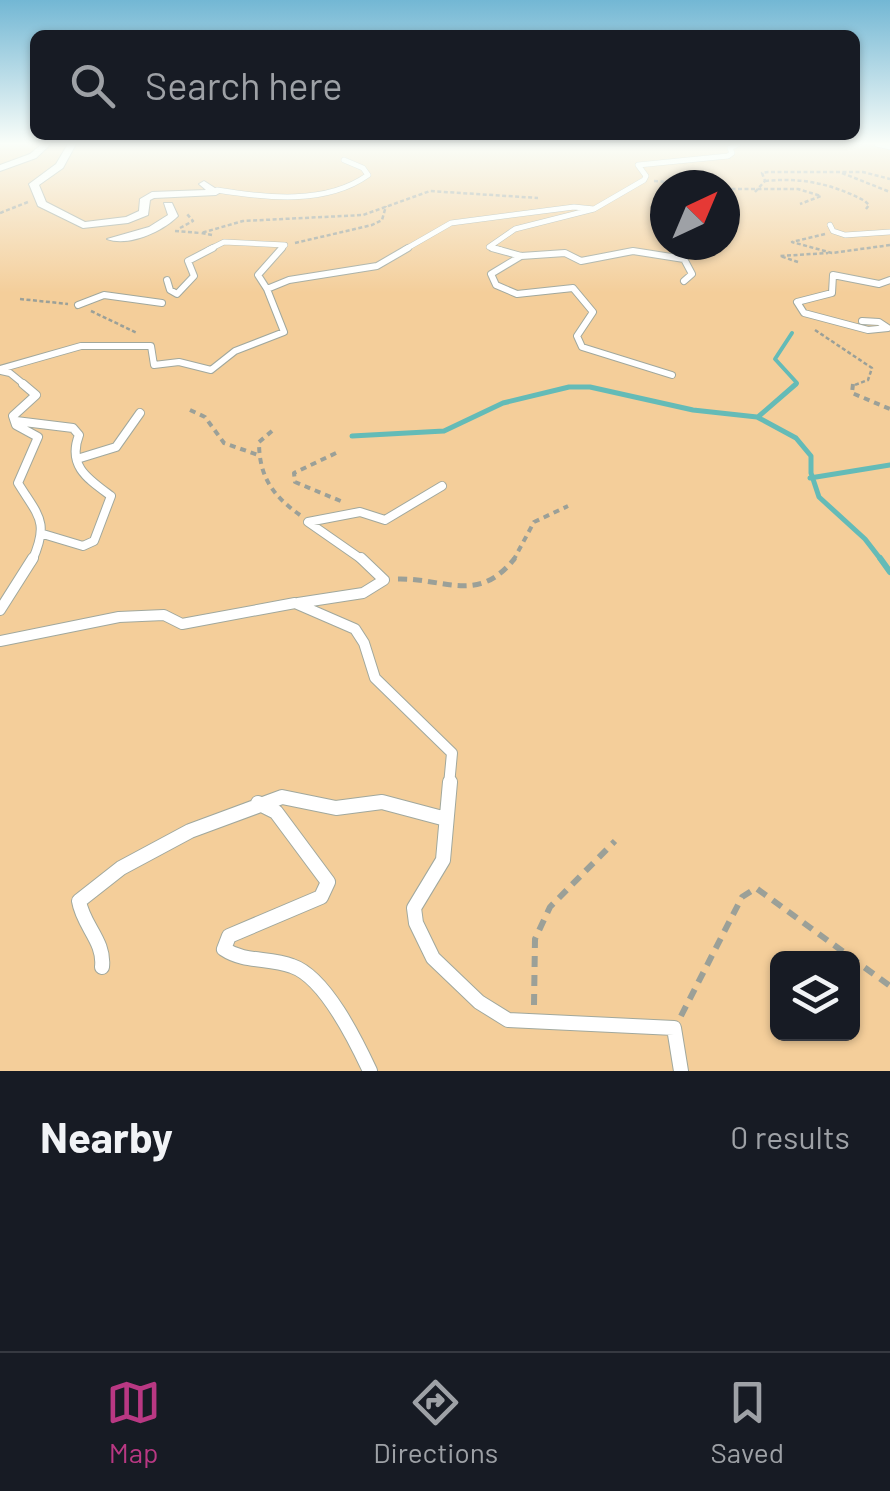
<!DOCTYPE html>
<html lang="en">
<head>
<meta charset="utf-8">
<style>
	:root { --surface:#171b24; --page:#20242c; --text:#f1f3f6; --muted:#9ea1a6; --line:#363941; --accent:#b93883 }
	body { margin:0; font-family:Barlow,sans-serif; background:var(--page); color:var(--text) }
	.controls { position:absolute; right:30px; bottom:30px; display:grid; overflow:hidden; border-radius:15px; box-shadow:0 2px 8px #0004 }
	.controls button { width:90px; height:90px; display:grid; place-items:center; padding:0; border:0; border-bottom:2px solid var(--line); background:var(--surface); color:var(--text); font:50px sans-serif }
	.compass { position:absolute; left:650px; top:170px; width:90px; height:90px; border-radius:50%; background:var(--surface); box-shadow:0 2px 8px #0004; rotate:44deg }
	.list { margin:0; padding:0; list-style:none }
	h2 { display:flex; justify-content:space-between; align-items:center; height:130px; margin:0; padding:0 40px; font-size:42px }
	h2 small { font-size:32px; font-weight:400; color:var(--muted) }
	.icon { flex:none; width:55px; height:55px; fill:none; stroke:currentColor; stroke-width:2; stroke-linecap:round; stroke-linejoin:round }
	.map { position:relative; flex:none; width:890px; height:1071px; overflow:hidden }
	.search { position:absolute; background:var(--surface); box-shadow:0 2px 8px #0004; left:30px; right:30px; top:30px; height:110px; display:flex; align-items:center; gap:25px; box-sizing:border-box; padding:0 35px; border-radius:15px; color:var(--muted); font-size:38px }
	.sheet { height:280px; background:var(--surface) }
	nav { display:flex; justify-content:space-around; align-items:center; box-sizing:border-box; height:140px; border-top:2px solid var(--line); background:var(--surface); font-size:28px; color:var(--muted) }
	nav a { display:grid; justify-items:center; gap:5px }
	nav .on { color:var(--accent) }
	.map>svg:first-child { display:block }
	.green { fill:#f4ce9a; fill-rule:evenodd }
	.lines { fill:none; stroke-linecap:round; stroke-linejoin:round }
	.stream-far2 { stroke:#64bbb7; stroke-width:4 }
	.stream-far1 { stroke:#64bbb7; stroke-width:5 }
	.stream { stroke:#64bbb7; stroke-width:6 }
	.service-far4-casing { stroke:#a1a89d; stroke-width:6 }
	.service-far3-casing { stroke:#a1a89d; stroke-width:8 }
	.service-far2-casing { stroke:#a1a89d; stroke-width:10 }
	.service-far1-casing { stroke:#a1a89d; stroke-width:12 }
	.service-casing { stroke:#a1a89d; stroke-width:16 }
	.minor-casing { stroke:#a1a89d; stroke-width:2 }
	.path-far3 { stroke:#9ba098; stroke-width:2.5; stroke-dasharray:4 2.5; stroke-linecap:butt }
	.path-far2 { stroke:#9ba098; stroke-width:4; stroke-dasharray:6 5; stroke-linecap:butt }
	.path-far1 { stroke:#9ba098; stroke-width:5; stroke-dasharray:9 6; stroke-linecap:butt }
	.path { stroke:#9ba098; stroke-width:6; stroke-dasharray:11 8; stroke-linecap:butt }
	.service-far4 { stroke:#fff; stroke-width:5 }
	.service-far3 { stroke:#fff; stroke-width:6 }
	.service-far2 { stroke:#fff; stroke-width:8 }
	.service-far1 { stroke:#fff; stroke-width:10 }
	.service { stroke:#fff; stroke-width:14 }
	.minor { fill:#fff; fill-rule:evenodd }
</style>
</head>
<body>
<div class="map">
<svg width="890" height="1071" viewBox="0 0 890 1071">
	<rect width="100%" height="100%" fill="#f5fdf1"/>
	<path class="green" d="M0 144H890V1071H0ZM665 185H725V245H665ZM778 958H852V1034H778Z"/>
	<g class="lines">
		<path class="stream-far2" d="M792 333 775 359 797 383 793 386"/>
		<path class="stream-far1" d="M758 417 796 384
			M352 436 444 431 503 403 569 387H590L693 410 757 417 796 438 811 456V473L819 497 865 539 882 561
			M810 478 890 465"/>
		<path class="stream" d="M880 558 890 572"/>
		<g class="service-far4-casing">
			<path id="service-far4" d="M877 144 890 147
				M217 190C266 198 326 205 368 175L363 168 344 160
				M830 225 833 231 845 235 890 232
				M208 250 224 242 285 245 280 250
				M404 250 451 223 574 207 594 209
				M501 250 489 247 515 229 594 209 644 180 646 176 638 165 728 156 732 153 730 148 738 144"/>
		</g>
		<g class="service-far3-casing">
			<path id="service-far3" d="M492 248 521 256 565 253 581 261 633 251 684 259 692 274 684 281
				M521 256 491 274 496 285 517 294 573 288 593 312 577 336 582 347 672 375
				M167 280 170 290 177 294 194 276 188 261 213 248
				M267 289 258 275 282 248
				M78 305 104 295 162 303
				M862 321 879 322 888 328 868 330 804 313 797 302 832 293 833 275 879 284 890 280
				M0 369 81 346H151L154 365 179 362 211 370 235 351 284 332 267 289 289 280 377 266 408 248
				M1 371 10 373 26 386"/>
		</g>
		<g class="service-far2-casing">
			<path id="service-far2" d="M23 384 36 395 13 416 16 425 38 437 18 483C38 516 50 521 32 561
				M16 421 73 428 79 435C67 466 88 479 111 496L94 541 83 546 43 534
				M77 459 116 447 140 413
				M364 561 308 522 360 512 385 520 442 486"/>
		</g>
		<g class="service-far1-casing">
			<path id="service-far1" d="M298 603 363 593 384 580 361 558
				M0 610 33 558
				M0 641 119 617 164 615 182 624 295 603 355 629 364 643 375 678 452 753 449 785"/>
		</g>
		<g class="service-casing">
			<path id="service" d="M450 782 443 860 414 908 416 923 433 958 479 1002 508 1020 674 1028 681 1071
				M258 803 276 812 328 882 321 897 229 936 224 949C245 963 269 957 292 966 325 977 356 1041 370 1071
				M102 967C105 941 83 926 79 901L121 868 190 831 282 797 336 808 382 802 446 819"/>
		</g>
		<g class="minor-casing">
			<path id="minor" d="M42 144H51L36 158 0 171V165L30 154Z
				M68 144H76L63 168 39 185 46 202 85 222 126 217 139 211 140 199 152 192 206 190 199 184 204 181 221 192 216 195 154 198 150 200 148 215 128 223 83 228 38 206 29 184 56 164Z
				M164 203H172L178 216C162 232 128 247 107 239L149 227 168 215Z"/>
		</g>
		<path class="path-far3" d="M842 173 890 192
			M654 181 705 185
			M765 181C801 177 833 184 865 201L869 205 866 209
			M725 189H798L821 196 800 204
			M755 192 765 181 762 173 768 172H863L890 179
			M0 213 28 202
			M180 228 193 221 187 214
			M175 231 200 233
			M825 234 792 242 832 253 890 245
			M212 235 201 233 243 221 363 215 430 191 538 198
			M295 243 372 225 382 220 386 206
			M798 262 780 256 828 253
			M20 299 68 304
			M91 311 137 333
			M815 330 872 368 868 380 852 386"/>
		<path class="path-far2" d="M853 384 852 393 890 409
			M190 410 205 417 224 443 258 455
			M272 431 259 442C259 477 273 496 300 515
			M336 453 294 473 295 482 343 502
			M513 561 534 522 568 506"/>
		<path class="path-far1" d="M398 579C445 578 478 605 515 558"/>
		<path class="path" d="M534 1005 535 939 550 907 615 841
			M681 1016 742 897 756 888 890 986"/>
		<use href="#service-far4" class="service-far4"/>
		<use href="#service-far3" class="service-far3"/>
		<use href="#service-far2" class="service-far2"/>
		<use href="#service-far1" class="service-far1"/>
		<use href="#service" class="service"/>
		<use href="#minor" class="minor"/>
	</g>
	<linearGradient id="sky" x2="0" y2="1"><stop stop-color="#73b7d4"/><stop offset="0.49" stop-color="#fafef9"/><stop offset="1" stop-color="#fafef9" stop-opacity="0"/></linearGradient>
	<rect width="890" height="293" fill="url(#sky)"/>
</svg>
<div class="controls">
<button><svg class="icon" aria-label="layers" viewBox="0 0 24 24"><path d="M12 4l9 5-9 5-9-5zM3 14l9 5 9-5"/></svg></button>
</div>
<svg class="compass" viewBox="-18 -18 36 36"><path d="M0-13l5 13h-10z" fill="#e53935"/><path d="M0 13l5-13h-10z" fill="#9ea1a6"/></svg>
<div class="search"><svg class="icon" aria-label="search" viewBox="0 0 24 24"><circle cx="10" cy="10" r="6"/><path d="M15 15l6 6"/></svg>Search here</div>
</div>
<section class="sheet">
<h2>Nearby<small>0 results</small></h2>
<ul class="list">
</ul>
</section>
<nav>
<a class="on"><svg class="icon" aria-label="map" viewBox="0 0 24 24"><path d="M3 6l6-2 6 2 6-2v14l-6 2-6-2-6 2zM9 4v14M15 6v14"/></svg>Map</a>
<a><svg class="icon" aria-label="directions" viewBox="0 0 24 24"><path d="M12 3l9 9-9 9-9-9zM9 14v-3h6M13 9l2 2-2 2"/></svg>Directions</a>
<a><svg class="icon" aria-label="saved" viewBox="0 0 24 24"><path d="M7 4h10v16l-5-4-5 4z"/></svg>Saved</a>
</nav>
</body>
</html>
